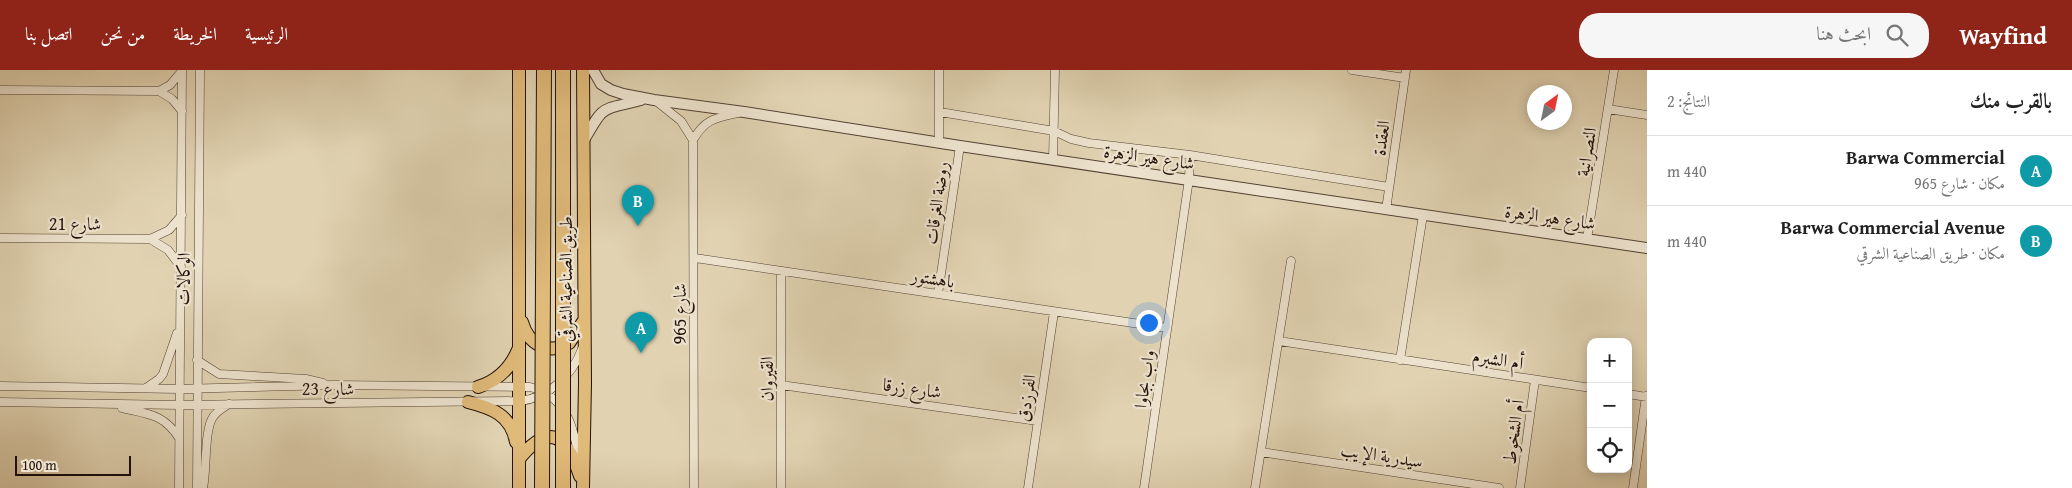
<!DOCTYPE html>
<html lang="ar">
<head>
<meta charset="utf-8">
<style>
	:root { --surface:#fff; --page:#f6f6f6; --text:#222; --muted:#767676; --line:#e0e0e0; --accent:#8f2418 }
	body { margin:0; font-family:"Gentium Book Plus",Amiri,serif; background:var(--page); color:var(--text); direction:rtl }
	.controls { position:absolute; right:15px; bottom:15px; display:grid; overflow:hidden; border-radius:10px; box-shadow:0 2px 12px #0003 }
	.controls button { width:45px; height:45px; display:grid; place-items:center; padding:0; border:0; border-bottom:1px solid var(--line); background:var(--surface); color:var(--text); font:25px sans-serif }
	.compass { position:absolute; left:1527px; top:15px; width:45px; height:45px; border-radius:50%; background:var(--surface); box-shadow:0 2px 12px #0003; rotate:33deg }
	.scale { position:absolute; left:15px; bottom:12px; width:116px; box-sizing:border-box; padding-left:5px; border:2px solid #24120a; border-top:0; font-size:14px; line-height:18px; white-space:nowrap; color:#24120a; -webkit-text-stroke:4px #ece2cd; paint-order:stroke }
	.you { position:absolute; left:1148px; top:252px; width:18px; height:18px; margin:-12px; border:4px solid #fff; border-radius:50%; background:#1a73e8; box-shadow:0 0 0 8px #1a73e833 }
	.badge { display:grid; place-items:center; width:32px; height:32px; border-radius:50%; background:var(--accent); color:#fff; font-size:16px; font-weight:700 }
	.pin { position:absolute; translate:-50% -41px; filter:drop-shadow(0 1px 2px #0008) }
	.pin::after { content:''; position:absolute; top:26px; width:18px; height:15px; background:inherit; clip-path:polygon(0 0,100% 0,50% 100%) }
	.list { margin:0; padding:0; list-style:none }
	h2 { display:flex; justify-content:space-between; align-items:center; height:65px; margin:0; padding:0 20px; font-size:21px }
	h2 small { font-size:16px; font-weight:400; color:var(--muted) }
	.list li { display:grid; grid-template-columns:32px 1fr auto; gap:15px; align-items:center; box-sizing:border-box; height:70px; padding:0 20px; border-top:1px solid var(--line) }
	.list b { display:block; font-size:19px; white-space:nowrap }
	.list p { margin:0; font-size:16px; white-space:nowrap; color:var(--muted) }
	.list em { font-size:16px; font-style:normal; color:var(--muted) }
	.icon { flex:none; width:28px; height:28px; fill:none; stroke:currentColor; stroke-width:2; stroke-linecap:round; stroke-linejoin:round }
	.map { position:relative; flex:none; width:1647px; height:418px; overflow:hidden; direction:ltr }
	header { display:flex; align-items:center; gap:30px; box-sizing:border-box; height:70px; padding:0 25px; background:var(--accent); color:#fff }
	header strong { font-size:24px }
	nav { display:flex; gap:28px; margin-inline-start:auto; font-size:18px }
	.search { width:350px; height:45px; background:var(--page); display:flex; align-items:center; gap:12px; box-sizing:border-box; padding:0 18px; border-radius:20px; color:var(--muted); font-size:19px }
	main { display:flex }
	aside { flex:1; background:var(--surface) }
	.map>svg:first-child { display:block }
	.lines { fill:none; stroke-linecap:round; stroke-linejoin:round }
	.minor-casing { stroke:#534234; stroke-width:9 }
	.tertiary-casing { stroke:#534234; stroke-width:12 }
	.primary-casing { stroke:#24120a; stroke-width:14 }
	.minor { stroke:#ece2cd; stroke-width:8 }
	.tertiary { stroke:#ece2cd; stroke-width:10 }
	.primary { stroke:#e0ba79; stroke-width:12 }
	.trunk-bridge-casing { stroke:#24120a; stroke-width:16; stroke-linecap:butt }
	.trunk-bridge { stroke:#e0ba79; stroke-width:14 }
	.labels { text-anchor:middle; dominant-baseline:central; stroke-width:4.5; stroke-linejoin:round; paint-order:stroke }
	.street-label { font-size:18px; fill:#24120a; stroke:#ece2cd }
</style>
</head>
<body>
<header>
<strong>Wayfind</strong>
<div class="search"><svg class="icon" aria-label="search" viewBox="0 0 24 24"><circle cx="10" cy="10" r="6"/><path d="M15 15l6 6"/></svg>ابحث هنا</div>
<nav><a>الرئيسية</a><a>الخريطة</a><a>من نحن</a><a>اتصل بنا</a></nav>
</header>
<main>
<aside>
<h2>بالقرب منك<small>النتائج: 2</small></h2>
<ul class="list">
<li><span class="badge" style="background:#0f9aa8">A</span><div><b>Barwa Commercial</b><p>مكان · شارع 965</p></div><em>440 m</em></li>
<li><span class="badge" style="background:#0f9aa8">B</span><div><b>Barwa Commercial Avenue</b><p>مكان · طريق الصناعية الشرقي</p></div><em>440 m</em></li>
</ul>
</aside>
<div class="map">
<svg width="1647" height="418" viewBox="0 0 1647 418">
	<rect width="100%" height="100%" fill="#e1d3b2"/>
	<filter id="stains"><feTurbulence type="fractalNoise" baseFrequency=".004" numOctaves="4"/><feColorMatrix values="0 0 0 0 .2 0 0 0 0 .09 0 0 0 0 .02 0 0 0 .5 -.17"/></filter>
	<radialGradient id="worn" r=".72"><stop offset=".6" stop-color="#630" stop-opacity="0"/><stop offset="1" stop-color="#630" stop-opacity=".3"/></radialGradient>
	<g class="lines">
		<g class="minor-casing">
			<path id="minor" d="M1352 0 1405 8
				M0 20 159 21 170 15 182 1
				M159 21 172 29 182 41
				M656 31 681 51 693 70 694 418
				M1608 39 1647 45
				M940 42 1054 61 1071 69 1089 73 1190 85 1389 117
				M693 70C705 49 715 48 738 43
				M939 73V0
				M1053 90 1055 0
				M1386 140 1406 0
				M0 168 150 169 169 160 182 145
				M150 169 168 180 181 197
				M1587 169 1614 0
				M695 188 1167 258
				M938 224 960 76
				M1279 271 1591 318
				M197 290 219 304 306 309 323 313
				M1400 290 1423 145
				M781 315 1038 351
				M0 316 179 319 333 315 530 317C567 327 574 357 579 390
				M146 318 159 309 163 304 177 263
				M1628 324 1647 327
				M0 332 179 335 520 331C548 328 572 306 582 279
				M122 338C148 344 164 344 179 368
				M1261 382 1499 418
				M179 418 182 0
				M197 418 200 0
				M203 418C207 400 204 360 213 347 217 341 223 338 229 334
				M781 418V201
				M1028 418 1054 242
				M1144 418 1189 109 1190 85
				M1255 418 1291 191
				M1520 418 1535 310
				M1633 418 1646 326"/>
		</g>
		<g class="tertiary-casing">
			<path id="tertiary" d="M593 0 601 14 611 20 623 24 654 30 744 42 960 76 1647 178
				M583 72C605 33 600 41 641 30"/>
		</g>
		<g class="primary-casing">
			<path id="primary" d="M519 0V418
				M522 252C528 274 549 286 569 273L583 252
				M478 317C497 311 510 299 518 280
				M468 332C492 338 511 345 516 372
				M519 389C550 351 567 366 580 406
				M583 418 585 313 583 0"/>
		</g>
		<use href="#minor" class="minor"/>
		<use href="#tertiary" class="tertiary"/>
		<use href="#primary" class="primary"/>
		<g class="trunk-bridge-casing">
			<path id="trunk-bridge" d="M542 418 544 0
				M563 418V0"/>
		</g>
		<use href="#trunk-bridge" class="trunk-bridge"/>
	</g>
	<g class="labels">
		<g class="street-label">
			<text transform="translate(1381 68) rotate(-82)">العقدة</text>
			<text transform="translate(1586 82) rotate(-81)">النصرانية</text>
			<text transform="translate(1149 87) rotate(8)">شارع هير الزهرة</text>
			<text transform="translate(936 133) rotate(-82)">روضة الغرقات</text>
			<text transform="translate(1550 147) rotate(8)">شارع هير الزهرة</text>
			<text x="75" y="153">شارع 21</text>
			<text transform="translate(933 208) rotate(9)">باهشتور</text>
			<text transform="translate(183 209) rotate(-89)">الوكالات</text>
			<text transform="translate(565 209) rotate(-90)">طريق الصناعية الشرقي</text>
			<text transform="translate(679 244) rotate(-90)">شارع 965</text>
			<text transform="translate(1498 289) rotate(9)">أم الشبرم</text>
			<text transform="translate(766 309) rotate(-90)">القيروان</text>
			<text transform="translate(1144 309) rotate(-82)">واب بجاوا</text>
			<text x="328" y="318">شارع 23</text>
			<text transform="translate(912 318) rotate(8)">شارع زرقا</text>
			<text transform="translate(1026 328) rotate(-82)">الفرزدق</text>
			<text transform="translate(1513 362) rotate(-82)">أم الشخوط</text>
			<text transform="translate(1382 385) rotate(9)">سيدرية الإيب</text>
		</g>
	</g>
	<rect width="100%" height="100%" filter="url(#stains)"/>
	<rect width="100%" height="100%" fill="url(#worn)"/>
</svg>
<div class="controls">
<button>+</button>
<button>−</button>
<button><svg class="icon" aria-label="locate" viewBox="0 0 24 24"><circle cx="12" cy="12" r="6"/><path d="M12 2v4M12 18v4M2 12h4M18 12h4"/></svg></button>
</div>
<svg class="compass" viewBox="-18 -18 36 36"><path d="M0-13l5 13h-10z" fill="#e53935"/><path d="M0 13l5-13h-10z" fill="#767676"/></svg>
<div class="scale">100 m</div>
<div class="you"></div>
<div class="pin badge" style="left:641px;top:283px;background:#0f9aa8">A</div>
<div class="pin badge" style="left:638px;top:156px;background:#0f9aa8">B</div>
</div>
</main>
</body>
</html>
